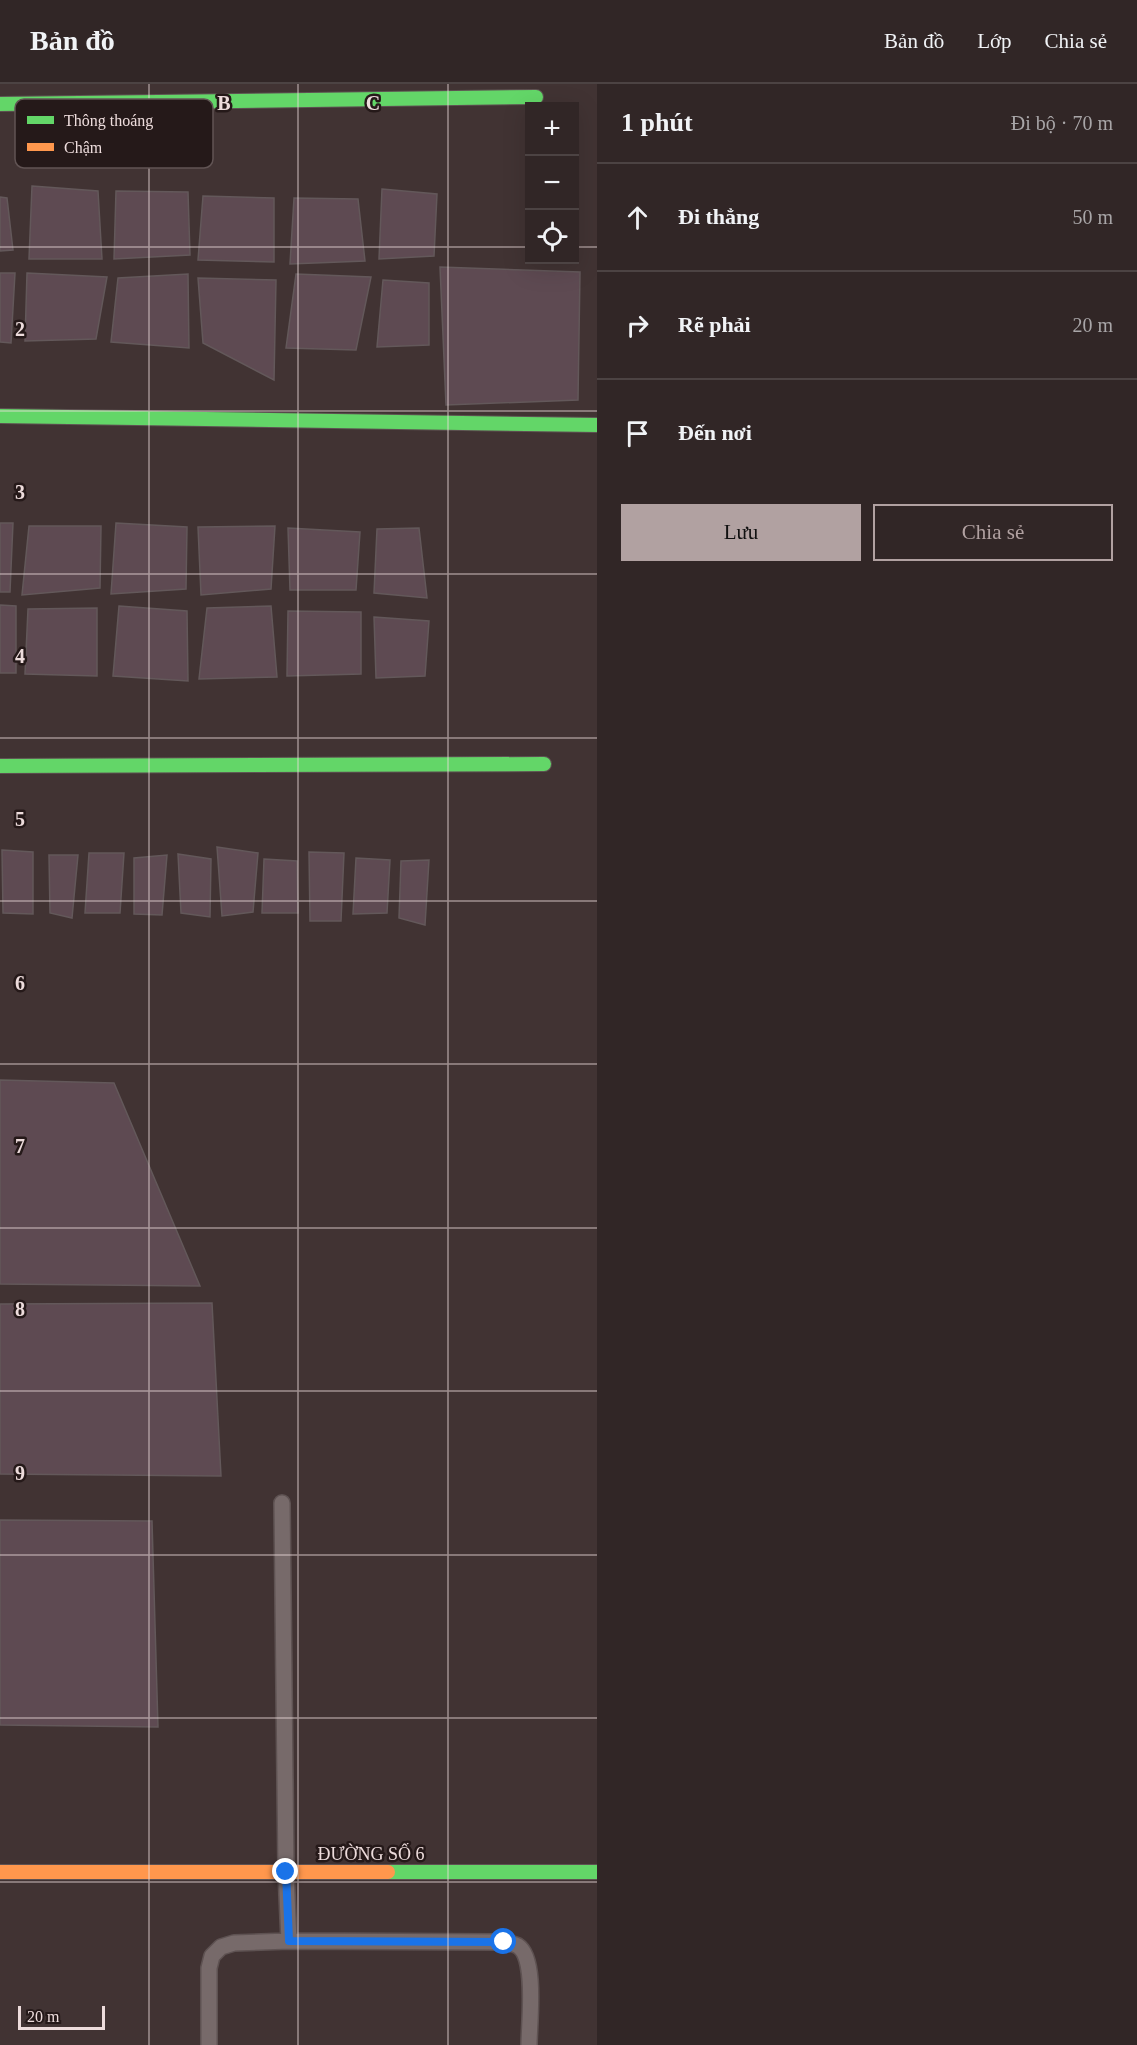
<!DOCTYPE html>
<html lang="vi">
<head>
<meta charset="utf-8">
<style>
	:root { --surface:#312626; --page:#392e2e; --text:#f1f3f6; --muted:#a8a5a7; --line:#4c4343; --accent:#b1a1a1 }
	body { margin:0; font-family:"Times New Roman",serif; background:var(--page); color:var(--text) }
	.controls { position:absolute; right:18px; top:18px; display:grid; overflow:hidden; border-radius:0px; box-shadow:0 6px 24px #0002 }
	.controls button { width:54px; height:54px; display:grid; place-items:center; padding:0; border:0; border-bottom:2px solid var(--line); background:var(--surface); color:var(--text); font:30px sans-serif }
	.scale { position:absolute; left:18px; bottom:15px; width:87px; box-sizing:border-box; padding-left:6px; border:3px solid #eddcdc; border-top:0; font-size:16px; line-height:21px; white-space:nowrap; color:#eddcdc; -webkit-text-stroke:4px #251919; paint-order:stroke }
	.stop { position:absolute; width:18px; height:18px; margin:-14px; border:4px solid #1a73e8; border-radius:50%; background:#fff }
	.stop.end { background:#1a73e8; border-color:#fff; box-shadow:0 2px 6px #0008 }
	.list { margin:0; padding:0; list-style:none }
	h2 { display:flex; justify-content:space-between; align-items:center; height:78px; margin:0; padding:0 24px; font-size:26px }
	h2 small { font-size:20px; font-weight:400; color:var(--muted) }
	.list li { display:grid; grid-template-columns:39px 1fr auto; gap:18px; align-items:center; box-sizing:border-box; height:108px; padding:0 24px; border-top:2px solid var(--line) }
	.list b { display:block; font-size:22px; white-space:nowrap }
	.list em { font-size:20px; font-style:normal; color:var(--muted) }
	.actions { display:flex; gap:12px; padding:18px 24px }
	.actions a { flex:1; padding:14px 0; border:2px solid var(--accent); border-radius:0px; text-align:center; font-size:21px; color:var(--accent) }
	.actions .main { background:var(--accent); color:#111 }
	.icon { flex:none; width:33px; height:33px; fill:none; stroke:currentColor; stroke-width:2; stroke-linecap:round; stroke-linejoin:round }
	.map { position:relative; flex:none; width:597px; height:1961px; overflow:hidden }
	header { display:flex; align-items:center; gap:36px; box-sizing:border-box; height:84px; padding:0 30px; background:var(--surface); border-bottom:2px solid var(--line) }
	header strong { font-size:28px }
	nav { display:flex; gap:33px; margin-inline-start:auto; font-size:21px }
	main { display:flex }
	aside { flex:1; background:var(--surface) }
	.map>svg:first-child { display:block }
	.building { fill:#5e4a52; stroke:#63585a; stroke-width:1.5 }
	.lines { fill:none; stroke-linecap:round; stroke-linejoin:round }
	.lane-casing { stroke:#5e5252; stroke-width:18 }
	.fast-casing { stroke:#5e5252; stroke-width:16 }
	.slow-casing { stroke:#5e5252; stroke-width:16 }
	.lane { stroke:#776a6a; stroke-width:15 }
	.fast { stroke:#63d668; stroke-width:14 }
	.slow { stroke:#ff974d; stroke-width:14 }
	.route { stroke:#1a73e8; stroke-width:8 }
	.grid { fill:none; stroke:#eddcdc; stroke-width:1.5; stroke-opacity:0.55 }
	.labels { text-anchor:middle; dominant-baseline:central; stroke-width:5; stroke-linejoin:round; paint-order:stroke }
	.street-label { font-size:18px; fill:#eddcdc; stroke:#251919 }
	.key { fill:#251919; stroke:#615454; stroke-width:1.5 }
	.key-label { font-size:16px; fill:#eddcdc }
	.grid-label { font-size:20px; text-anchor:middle; font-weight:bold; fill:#eddcdc; stroke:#251919; stroke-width:5; stroke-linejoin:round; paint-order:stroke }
</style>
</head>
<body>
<header>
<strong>Bản đồ</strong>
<nav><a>Bản đồ</a><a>Lớp</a><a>Chia sẻ</a></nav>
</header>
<main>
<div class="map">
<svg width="597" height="1961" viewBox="0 0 597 1961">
	<rect width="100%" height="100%" fill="#413333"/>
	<path class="building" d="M32 102 98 107 102 175H29Z
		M382 105 437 110 434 172 379 175Z
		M116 107 188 108 190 171 114 175Z
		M203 112 274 114V178L198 176Z
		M0 113 7 114 13 166 0 167Z
		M294 114 358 115 365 177 290 180Z
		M440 183 580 188 578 316 446 321Z
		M0 189H15L11 259 0 258Z
		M27 189 107 193 96 255 25 257Z
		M188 190 189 264 111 258 118 194Z
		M296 190 371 193 356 266 286 264Z
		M198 194 276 196 274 296 203 259Z
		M383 196 429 199V261L377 263Z
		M0 439H13L10 508H0Z
		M116 439 187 443 186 505 111 510Z
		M29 442H101L100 504 22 511Z
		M275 442 271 505 201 511 198 443Z
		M288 444 360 448 356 506H290Z
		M419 444 427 514 374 509 377 445Z
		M0 521 16 522V589H0Z
		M119 522 187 527 188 597 113 592Z
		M271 522 277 593 199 595 207 524Z
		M97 524V592L25 590 28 525Z
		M288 527 361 528V590L287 592Z
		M374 533 429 537 425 592 376 594Z
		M217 763 258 769 253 828 222 832Z
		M2 766 33 768V830L3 829Z
		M309 768 344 769 341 837H310Z
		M89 769H124L120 829H85Z
		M178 770 211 775 210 833 181 829Z
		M49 771H78L72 834 50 829Z
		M167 771 162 831 134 830V774Z
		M356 774 390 776 387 829 353 830Z
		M264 775 297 777 298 829H262Z
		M429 776 425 841 399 834 401 777Z
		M0 996 114 999 200 1202 0 1200Z
		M212 1219 221 1392 0 1390V1220Z
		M0 1436 152 1437 158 1643 0 1641Z"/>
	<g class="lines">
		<g class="lane-casing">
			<path id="lane" d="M282 1419 286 1788 289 1857
				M209 1961V1884L212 1872 221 1863 234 1859 289 1857 504 1858C508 1859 515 1860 518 1862 537 1874 529 1940 529 1961"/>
		</g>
		<g class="fast-casing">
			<path id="fast" d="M0 20 536 13
				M0 332 597 341
				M0 682 544 680
				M388 1788H597"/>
		</g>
		<g class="slow-casing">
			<path id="slow" d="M0 1788H388"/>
		</g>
		<use href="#lane" class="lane"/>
		<use href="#fast" class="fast"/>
		<use href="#slow" class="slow"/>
	</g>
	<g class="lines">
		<path class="route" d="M286 1788 289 1857 504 1858"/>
	</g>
	<path class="grid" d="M149 0V1961M298 0V1961M448 0V1961M0 163H530M574 163H597M0 327H597M0 490H597M0 654H597M0 817H597M0 980H597M0 1144H597M0 1307H597M0 1471H597M0 1634H597M0 1798H597"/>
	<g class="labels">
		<g class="street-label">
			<text x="371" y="1770">ĐƯỜNG SỐ 6</text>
		</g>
	</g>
	<rect x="15" y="15" width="198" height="69" rx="9" class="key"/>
	<rect x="27" y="32" width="27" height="8" fill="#63d668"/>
	<rect x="27" y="59" width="27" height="8" fill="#ff974d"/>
	<g class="key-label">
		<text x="64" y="42">Thông thoáng</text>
		<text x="64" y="69">Chậm</text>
	</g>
	<g class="grid-label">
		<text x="224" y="26">B</text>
		<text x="373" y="26">C</text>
		<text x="20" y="252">2</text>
		<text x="20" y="415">3</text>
		<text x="20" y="579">4</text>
		<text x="20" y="742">5</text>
		<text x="20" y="906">6</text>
		<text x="20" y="1069">7</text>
		<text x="20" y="1232">8</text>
		<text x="20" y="1396">9</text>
	</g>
</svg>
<div class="controls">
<button>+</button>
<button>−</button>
<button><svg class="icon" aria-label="locate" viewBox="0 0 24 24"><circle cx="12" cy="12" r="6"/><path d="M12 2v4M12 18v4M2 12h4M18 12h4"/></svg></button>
</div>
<div class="scale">20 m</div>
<div class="stop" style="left:504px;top:1858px"></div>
<div class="stop end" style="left:286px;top:1788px"></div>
</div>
<aside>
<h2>1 phút<small>Đi bộ · 70 m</small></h2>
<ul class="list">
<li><svg class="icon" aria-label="ahead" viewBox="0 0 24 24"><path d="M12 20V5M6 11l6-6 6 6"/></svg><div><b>Đi thẳng</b></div><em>50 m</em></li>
<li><svg class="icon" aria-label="right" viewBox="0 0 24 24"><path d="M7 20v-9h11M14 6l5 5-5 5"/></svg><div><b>Rẽ phải</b></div><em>20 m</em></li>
<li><svg class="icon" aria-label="arrive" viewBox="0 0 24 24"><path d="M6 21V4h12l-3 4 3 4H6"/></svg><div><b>Đến nơi</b></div></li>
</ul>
<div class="actions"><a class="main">Lưu</a><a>Chia sẻ</a></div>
</aside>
</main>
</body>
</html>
